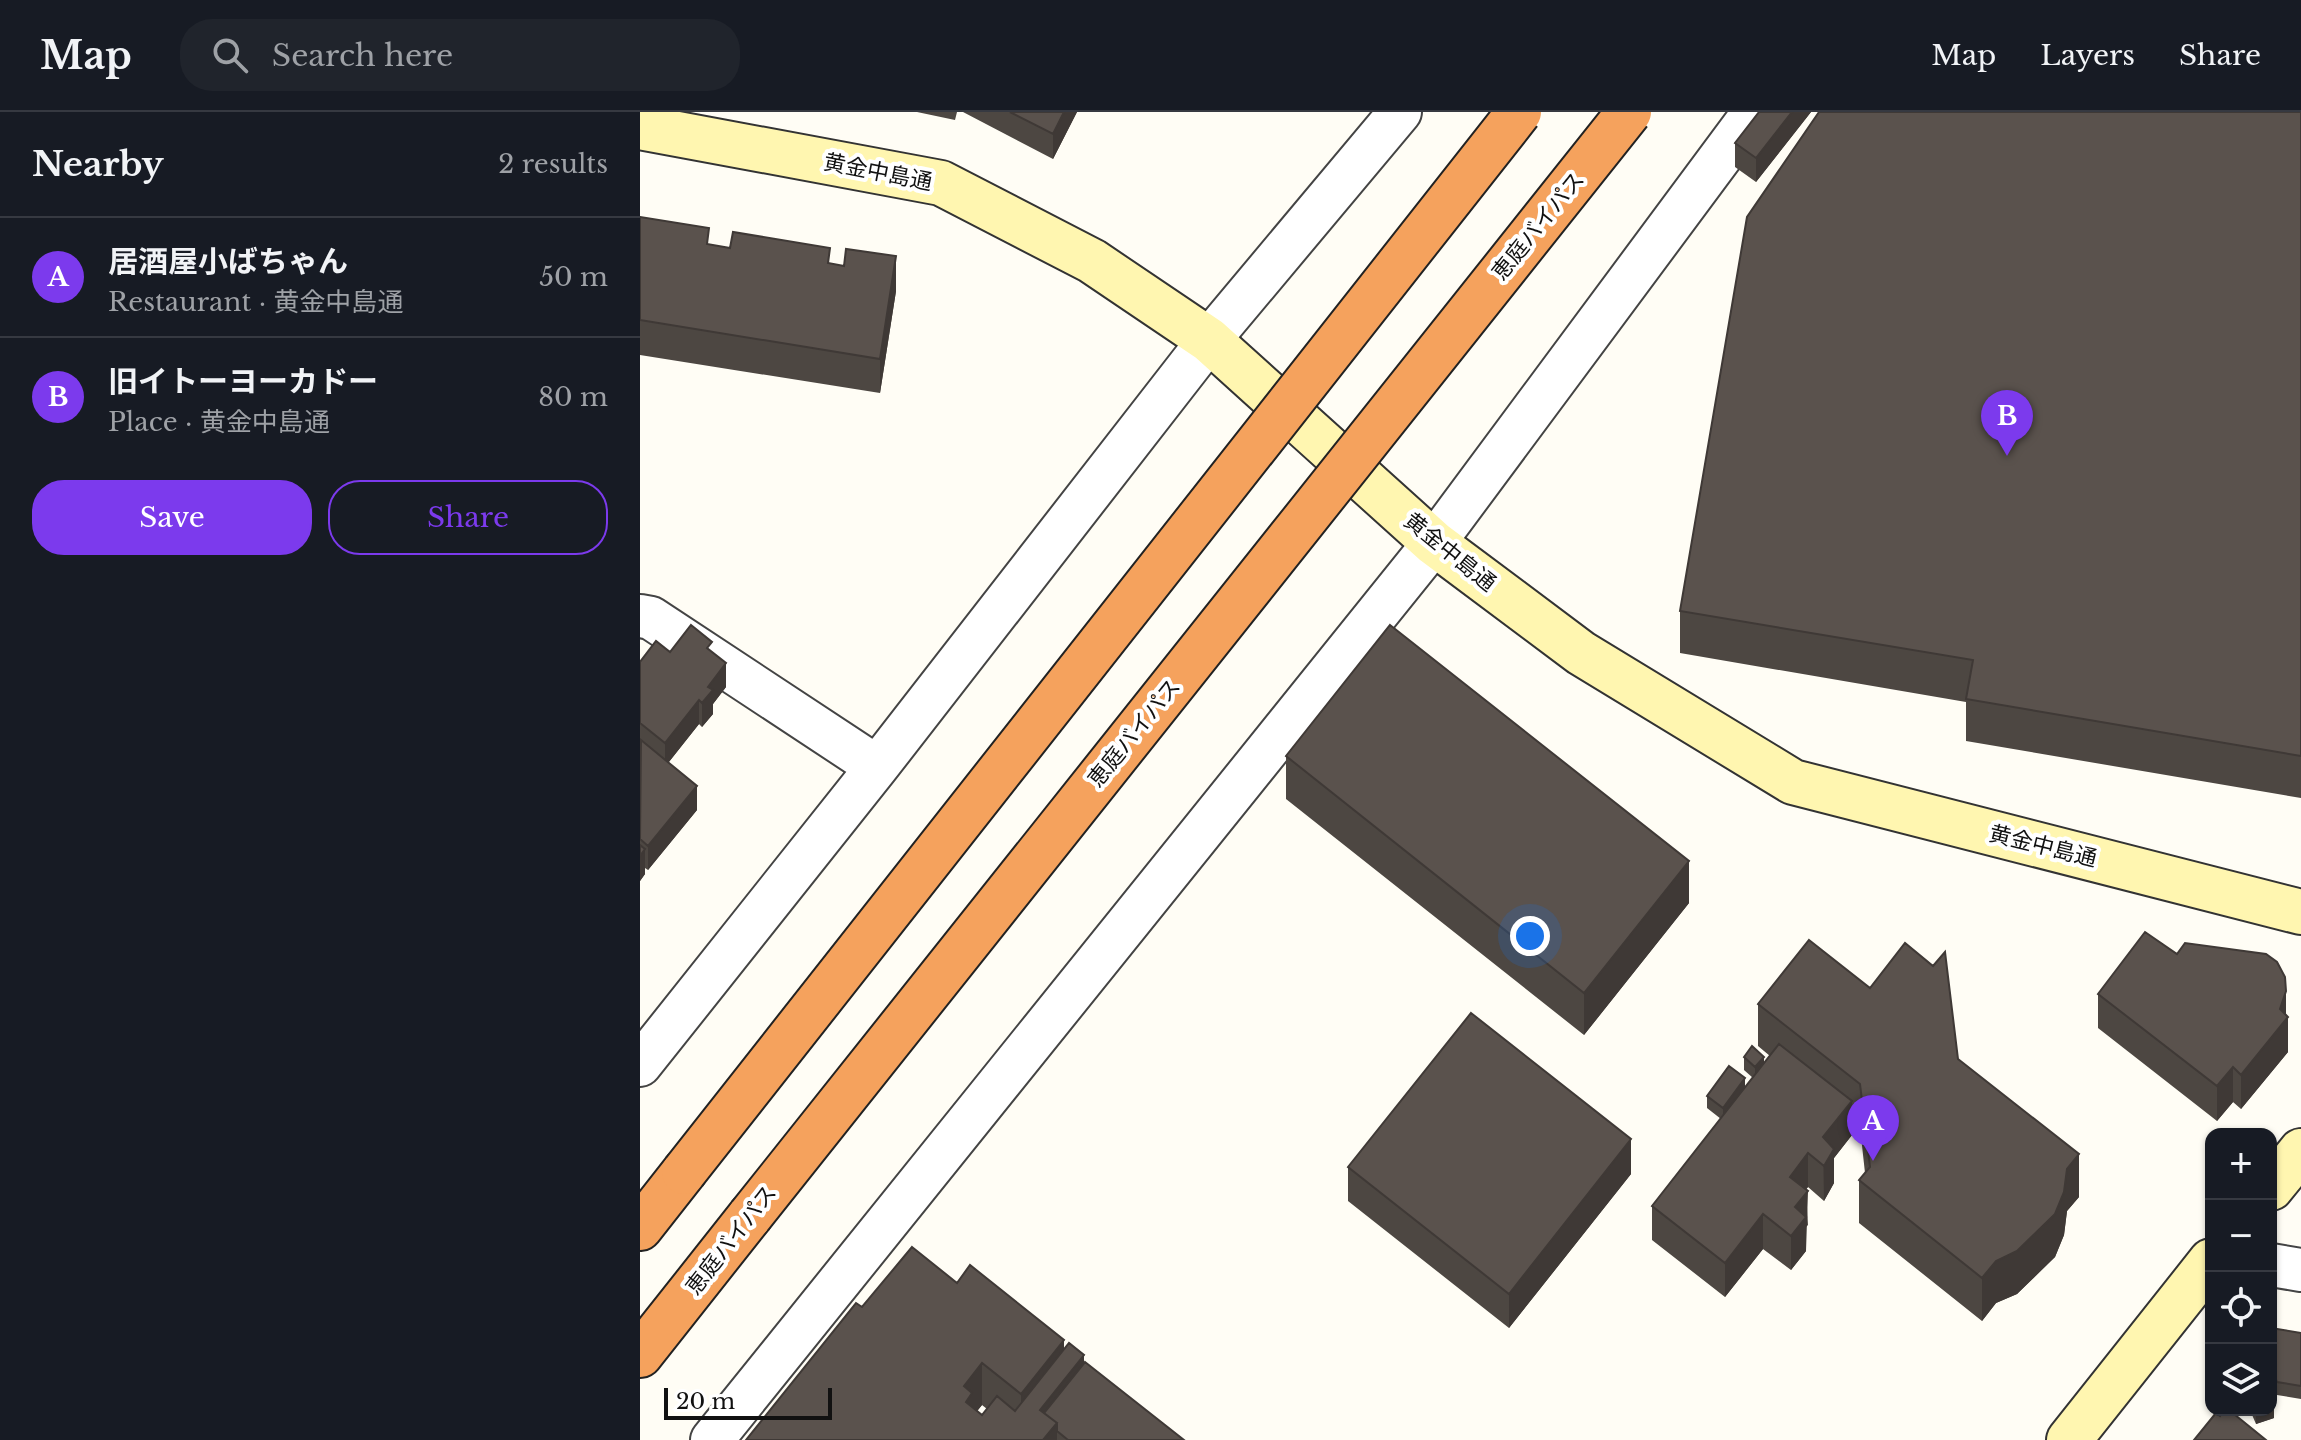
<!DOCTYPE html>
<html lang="en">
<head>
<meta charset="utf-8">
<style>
	:root { --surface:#171b24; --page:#20242c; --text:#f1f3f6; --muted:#9ea1a6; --line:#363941; --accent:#7c3aed }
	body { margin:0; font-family:"Libre Baskerville","Noto Sans JP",serif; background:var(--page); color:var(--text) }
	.controls { position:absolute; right:24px; bottom:24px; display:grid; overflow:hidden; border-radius:16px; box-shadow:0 2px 6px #0004 }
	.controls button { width:72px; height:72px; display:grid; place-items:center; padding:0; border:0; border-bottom:2px solid var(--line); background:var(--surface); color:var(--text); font:40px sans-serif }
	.scale { position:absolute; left:24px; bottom:20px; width:168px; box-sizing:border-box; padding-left:8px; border:4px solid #111; border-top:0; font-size:22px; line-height:28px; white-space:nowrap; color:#111; -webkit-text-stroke:6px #fff; paint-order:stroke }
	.you { position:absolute; left:890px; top:824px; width:28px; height:28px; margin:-20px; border:6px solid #fff; border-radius:50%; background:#1a73e8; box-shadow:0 0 0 12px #1a73e833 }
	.badge { display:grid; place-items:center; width:52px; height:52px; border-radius:50%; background:var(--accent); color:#fff; font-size:26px; font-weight:700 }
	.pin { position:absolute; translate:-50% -66px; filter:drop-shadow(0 2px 4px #0008) }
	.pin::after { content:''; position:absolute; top:42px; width:28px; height:24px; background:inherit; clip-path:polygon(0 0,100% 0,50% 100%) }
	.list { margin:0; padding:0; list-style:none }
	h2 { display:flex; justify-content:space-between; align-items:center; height:104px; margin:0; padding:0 32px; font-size:34px }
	h2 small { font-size:26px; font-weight:400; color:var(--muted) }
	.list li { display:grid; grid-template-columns:52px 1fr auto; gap:24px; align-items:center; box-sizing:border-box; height:120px; padding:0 32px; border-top:2px solid var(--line) }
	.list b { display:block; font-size:30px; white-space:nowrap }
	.list p { margin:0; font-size:26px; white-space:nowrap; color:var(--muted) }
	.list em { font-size:26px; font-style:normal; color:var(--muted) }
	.actions { display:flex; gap:16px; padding:24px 32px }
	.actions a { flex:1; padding:18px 0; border:2px solid var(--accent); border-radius:32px; text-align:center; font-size:28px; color:var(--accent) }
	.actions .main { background:var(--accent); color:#fff }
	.icon { flex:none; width:44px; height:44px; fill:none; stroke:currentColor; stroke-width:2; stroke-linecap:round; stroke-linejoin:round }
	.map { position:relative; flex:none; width:1661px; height:1328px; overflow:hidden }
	header { display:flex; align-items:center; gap:48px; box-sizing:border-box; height:112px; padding:0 40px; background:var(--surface); border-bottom:2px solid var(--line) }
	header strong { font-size:38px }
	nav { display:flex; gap:44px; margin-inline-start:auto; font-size:28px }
	.search { width:560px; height:72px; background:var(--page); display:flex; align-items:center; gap:20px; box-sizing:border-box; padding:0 28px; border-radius:32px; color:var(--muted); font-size:30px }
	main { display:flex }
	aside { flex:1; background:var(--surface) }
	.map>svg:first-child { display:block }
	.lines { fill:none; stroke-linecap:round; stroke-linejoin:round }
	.street-casing { stroke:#444; stroke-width:46 }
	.secondary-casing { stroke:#333; stroke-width:48 }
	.highway-casing { stroke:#222; stroke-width:48 }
	.street { stroke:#fff; stroke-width:42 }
	.secondary { stroke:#fff6b0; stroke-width:44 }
	.highway { stroke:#f5a25d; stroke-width:44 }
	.highway-bridge-casing { stroke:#222; stroke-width:48; stroke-linecap:butt }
	.highway-bridge { stroke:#f5a25d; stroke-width:44 }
	.wall { fill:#4d4742; fill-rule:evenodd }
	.shaded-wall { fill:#3f3936 }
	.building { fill:#5a524d; stroke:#3f3936; stroke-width:2 }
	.labels { text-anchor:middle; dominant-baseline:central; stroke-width:8; stroke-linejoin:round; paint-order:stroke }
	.street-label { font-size:22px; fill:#111; stroke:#fff }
</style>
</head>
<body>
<header>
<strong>Map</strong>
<div class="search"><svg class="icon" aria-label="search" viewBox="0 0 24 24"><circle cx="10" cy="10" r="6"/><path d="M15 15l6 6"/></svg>Search here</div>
<nav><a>Map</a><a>Layers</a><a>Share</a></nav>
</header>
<main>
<aside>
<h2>Nearby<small>2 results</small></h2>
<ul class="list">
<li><span class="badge">A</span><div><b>居酒屋小ばちゃん</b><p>Restaurant · 黄金中島通</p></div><em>50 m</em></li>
<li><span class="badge">B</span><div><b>旧イトーヨーカドー</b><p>Place · 黄金中島通</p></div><em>80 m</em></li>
</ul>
<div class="actions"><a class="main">Save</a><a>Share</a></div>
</aside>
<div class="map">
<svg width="1661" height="1328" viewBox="0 0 1661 1328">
	<rect width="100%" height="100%" fill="#fffdf5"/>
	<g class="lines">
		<g class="street-casing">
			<path id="street" d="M0 504 11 506 237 655
				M0 953 237 655 569 228 760 0
				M1631 1153 1661 1158
				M72 1328 794 431 1114 0"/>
		</g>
		<g class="secondary-casing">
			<path id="secondary" d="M0 15 301 71 452 149 569 228 794 431 941 541 1153 670 1661 800
				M1631 1076 1661 1039
				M1429 1328 1571 1149"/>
		</g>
		<g class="highway-casing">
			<path id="highway" d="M0 1116 44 1060
				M0 1243 110 1104"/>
		</g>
		<use href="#street" class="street"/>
		<use href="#secondary" class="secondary"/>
		<use href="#highway" class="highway"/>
		<g class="highway-bridge-casing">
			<path id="highway-bridge" d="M44 1060 879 0
				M110 1104 989 0"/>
		</g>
		<use href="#highway-bridge" class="highway-bridge"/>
	</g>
	<path class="wall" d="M277 0H317L315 8Z
		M323 0H437L413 47Z
		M1119 0H1171L1116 70 1095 55V31Z
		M1661 0V686L1326 629V590L1040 541V499Z
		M0 105 69 133 190 151 256 179 240 281 0 243Z
		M30 540H72L86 575 73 592V602L62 615 59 612 28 651 57 698 8 758 5 756V762L0 769V550Z
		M646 644 1049 791 944 923 646 687Z
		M1537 842 1646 903 1648 940 1601 997 1593 990 1577 1009 1458 916V882Z
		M1118 892 1318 947 1439 1085 1427 1099 1424 1123 1415 1145 1377 1182 1356 1191 1342 1209 1219 1111V1068L1225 1061 1220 1015 1212 1009V1023L1194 1046V1071L1184 1089 1168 1075 1166 1077 1168 1113 1166 1115V1139L1151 1158 1123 1137 1085 1185 1012 1128V1094L1081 1007 1067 996V984L1105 975 1113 966 1104 958V945L1124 951 1130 944 1118 934Z
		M708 1055 991 1062 869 1216 708 1089Z
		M317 1171 424 1237 544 1328H106L222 1195ZM342 1293 347 1297 342 1303 337 1299Z
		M1631 1216 1661 1221V1287L1637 1283 1631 1268Z
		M1610 1298H1631L1634 1306 1616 1312Z"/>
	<path class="shaded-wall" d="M424 0H437L413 47V22Z
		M1152 0H1171L1116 70V46Z
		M256 144V179L240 281V247Z
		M86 551V575L73 592V602L62 615V591L68 575Z
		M59 588V612L25 655V631Z
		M57 674V698L8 758V734Z
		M5 737V762L0 769V744Z
		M1049 749V791L944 923V881Z
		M1646 879V908L1648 905V940L1601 997V963L1640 897Z
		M1124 945V957L1115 967V955Z
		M1593 955V990L1577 1009V974Z
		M1105 966V979L1083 1008V996Z
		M1212 989V1023L1194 1046V1071L1184 1089 1183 1025Z
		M991 1027V1062L869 1216V1182Z
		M1168 1041V1075L1150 1099V1065Z
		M1439 1042V1085L1427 1099 1424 1123 1415 1145 1377 1182 1356 1191 1342 1209V1166L1427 1057Z
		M1168 1079 1166 1139 1151 1158V1124L1155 1095Z
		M1123 1102V1137L1085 1185V1151Z
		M424 1228V1268L444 1243V1286L417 1319V1328H403L381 1324V1282Z
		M342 1251V1293L326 1313 324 1274Z
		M1634 1293V1306L1616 1312V1300L1621 1298H1631V1294Z"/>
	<path class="building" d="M370 0H424L413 22Z
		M1119 0H1152L1116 46 1095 31Z
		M1179 0H1661V644L1326 587 1333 548 1040 499 1107 105Z
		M0 105 69 116 67 132 90 136 93 120 190 136 188 151 204 154 206 137 256 144 240 247 0 208Z
		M51 513 72 530 67 536 86 551 68 575 73 578 62 591 59 588 25 631 0 611V550L16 529 30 540Z
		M750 513 1049 749 944 881 646 644Z
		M1 628 57 674 8 734 0 727Z
		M0 733 5 737 0 744Z
		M1505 820 1537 842 1545 831 1626 842 1637 850 1645 865 1646 879 1640 897 1648 905 1601 963 1593 955 1577 974 1458 882Z
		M1169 828 1230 876 1265 831 1293 854 1305 840 1318 947 1439 1042 1427 1057 1424 1080 1415 1102 1377 1139 1356 1149 1342 1166 1219 1068 1230 1055 1220 972 1118 892Z
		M831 901 991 1027 869 1182 708 1055Z
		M1139 932 1212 989 1183 1025 1194 1037 1184 1054 1168 1041 1150 1065 1168 1079 1155 1095 1166 1105 1151 1124 1123 1102 1085 1151 1012 1094Z
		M1112 934 1124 945 1115 955 1104 945Z
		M1089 954 1105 966 1083 996 1067 984Z
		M272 1135 317 1171 330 1153 424 1228 381 1282 342 1251 324 1274 332 1281 326 1290 342 1303 357 1284 375 1299 429 1231 444 1243 400 1298 417 1311 403 1328H106L216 1191 222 1195Z
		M1631 1216 1661 1221V1274L1637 1270 1631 1255Z
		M445 1250 544 1328H428L417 1319V1311L404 1301Z
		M1584 1298H1589L1626 1328H1554L1576 1301 1580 1304Z"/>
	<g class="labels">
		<g class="street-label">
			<text transform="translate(238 60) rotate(11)">黄金中島通</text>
			<text transform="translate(898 114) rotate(-51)">恵庭バイパス</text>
			<text transform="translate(810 440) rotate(39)">黄金中島通</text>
			<text transform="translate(494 621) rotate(-51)">恵庭バイパス</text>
			<text transform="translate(1403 734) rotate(14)">黄金中島通</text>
			<text transform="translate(91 1128) rotate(-52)">恵庭バイパス</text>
		</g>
	</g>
</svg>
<div class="controls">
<button>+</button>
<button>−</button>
<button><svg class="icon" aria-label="locate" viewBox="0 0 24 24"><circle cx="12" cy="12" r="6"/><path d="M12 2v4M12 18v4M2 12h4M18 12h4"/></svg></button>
<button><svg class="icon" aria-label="layers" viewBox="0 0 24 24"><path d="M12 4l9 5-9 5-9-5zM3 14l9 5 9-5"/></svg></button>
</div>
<div class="scale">20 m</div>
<div class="you"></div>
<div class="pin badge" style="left:1233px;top:1049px">A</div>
<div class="pin badge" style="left:1367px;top:344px">B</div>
</div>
</main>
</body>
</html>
